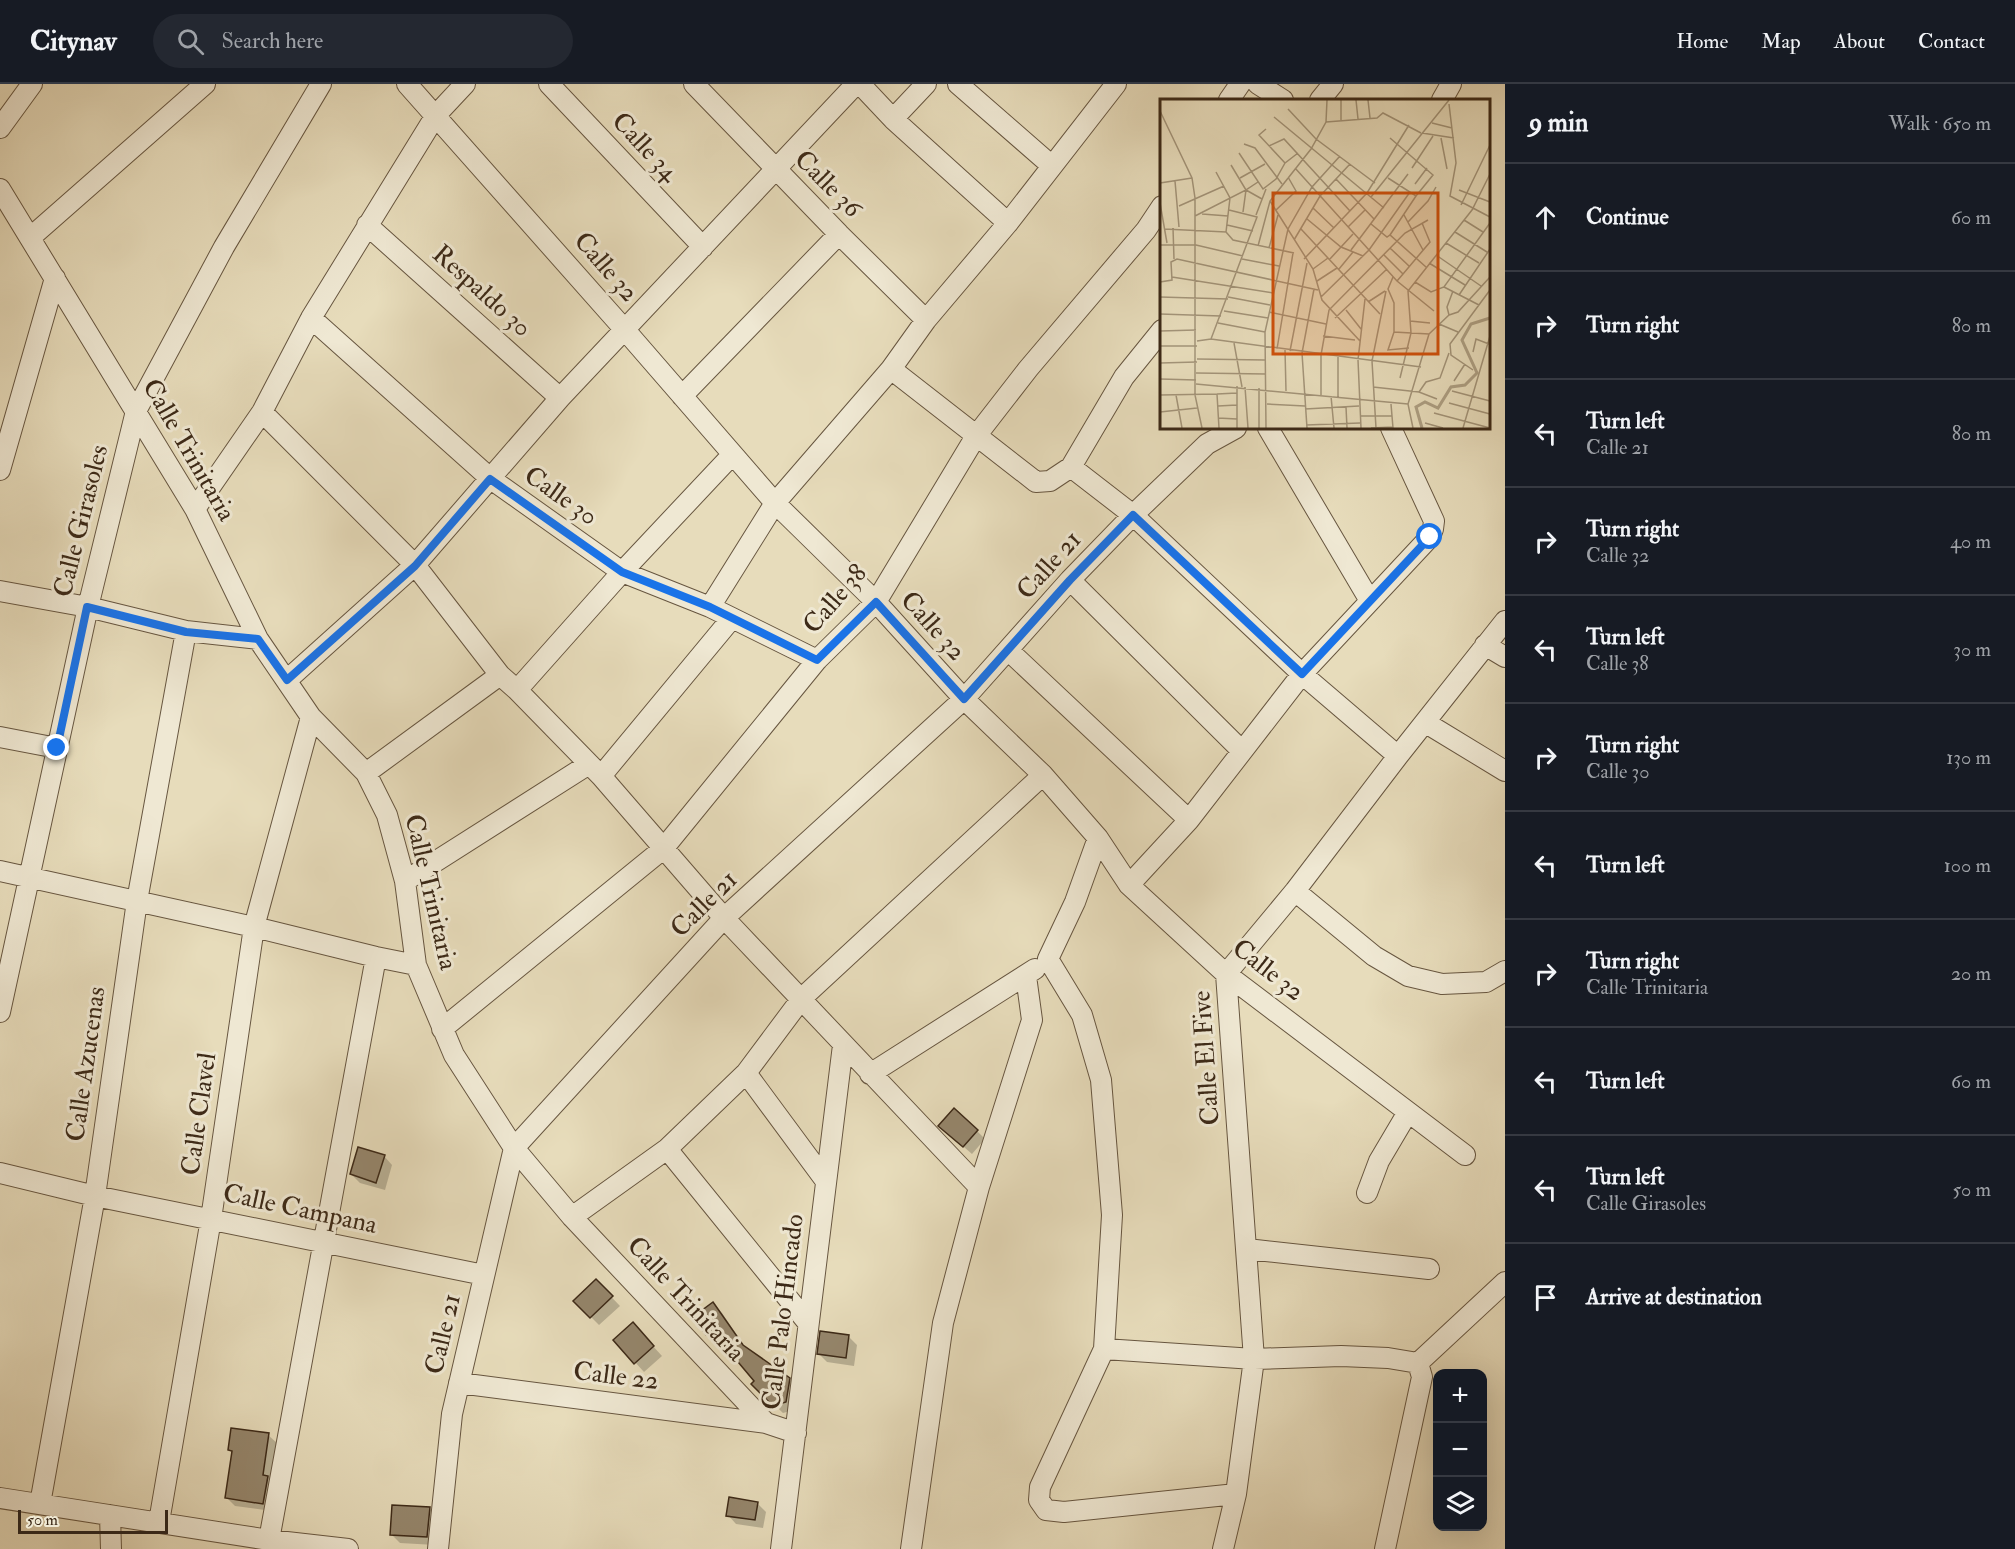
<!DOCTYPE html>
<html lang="en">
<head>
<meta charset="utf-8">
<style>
	:root { --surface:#171b24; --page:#242831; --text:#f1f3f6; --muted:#9ea1a6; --line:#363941 }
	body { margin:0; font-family:"IM FELL Double Pica",serif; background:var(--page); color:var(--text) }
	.controls { position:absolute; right:18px; bottom:18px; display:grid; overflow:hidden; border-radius:12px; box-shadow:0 6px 24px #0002 }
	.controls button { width:54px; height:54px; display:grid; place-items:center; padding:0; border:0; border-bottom:2px solid var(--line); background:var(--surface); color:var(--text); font:30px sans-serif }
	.scale { position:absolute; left:18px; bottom:15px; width:150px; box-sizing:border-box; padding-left:6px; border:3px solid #3c2917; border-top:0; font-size:16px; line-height:21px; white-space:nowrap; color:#3c2917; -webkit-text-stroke:4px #efe8d3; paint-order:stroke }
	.stop { position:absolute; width:18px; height:18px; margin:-14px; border:4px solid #1a73e8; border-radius:50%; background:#fff }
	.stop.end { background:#1a73e8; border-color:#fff; box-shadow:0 2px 6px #0008 }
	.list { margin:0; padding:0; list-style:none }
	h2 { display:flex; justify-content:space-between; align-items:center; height:78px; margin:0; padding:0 24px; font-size:26px }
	h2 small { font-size:20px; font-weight:400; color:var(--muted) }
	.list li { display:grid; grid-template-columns:39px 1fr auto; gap:18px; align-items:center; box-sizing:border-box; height:108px; padding:0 24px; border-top:2px solid var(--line) }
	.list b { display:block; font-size:22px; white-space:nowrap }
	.list p { margin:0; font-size:20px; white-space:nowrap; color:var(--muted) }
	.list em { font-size:20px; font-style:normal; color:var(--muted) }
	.icon { flex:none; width:33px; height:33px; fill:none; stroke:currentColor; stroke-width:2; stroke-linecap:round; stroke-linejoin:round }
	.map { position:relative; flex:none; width:1505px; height:1465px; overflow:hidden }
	header { display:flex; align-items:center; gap:36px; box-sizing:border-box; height:84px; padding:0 30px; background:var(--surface); border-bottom:2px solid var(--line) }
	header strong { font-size:28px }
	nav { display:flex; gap:33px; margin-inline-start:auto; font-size:21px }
	.search { width:420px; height:54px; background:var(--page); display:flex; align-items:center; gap:15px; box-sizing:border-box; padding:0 21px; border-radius:33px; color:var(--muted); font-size:22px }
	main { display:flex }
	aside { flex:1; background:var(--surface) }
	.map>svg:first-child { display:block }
	.shadow { fill:#0003 }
	.building { fill:#95866c; stroke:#3c2917; stroke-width:1.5 }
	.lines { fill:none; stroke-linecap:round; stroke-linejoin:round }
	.minor-casing { stroke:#675640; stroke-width:22 }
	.minor { stroke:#efe8d3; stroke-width:20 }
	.route { stroke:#1a73e8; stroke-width:8 }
	.labels { text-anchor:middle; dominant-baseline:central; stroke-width:6; stroke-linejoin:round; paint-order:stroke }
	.street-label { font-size:26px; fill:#3c2917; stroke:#efe8d3 }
	.inset-river { fill:none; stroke:#ad9f83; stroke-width:3 }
	.inset-road { fill:none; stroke:#a39479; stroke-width:1.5 }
	.view { fill:#ce520e; fill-opacity:0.15; stroke:#ce520e; stroke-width:3 }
	.inset-edge { fill:none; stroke:#3c2917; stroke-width:3 }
</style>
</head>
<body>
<header>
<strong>Citynav</strong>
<div class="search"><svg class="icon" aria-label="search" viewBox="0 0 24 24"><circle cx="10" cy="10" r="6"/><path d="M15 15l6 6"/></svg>Search here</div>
<nav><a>Home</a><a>Map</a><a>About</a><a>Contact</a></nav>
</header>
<main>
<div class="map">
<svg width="1505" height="1465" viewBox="0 0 1505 1465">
	<rect width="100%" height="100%" fill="#e7dcbb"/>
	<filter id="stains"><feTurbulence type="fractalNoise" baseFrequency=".00333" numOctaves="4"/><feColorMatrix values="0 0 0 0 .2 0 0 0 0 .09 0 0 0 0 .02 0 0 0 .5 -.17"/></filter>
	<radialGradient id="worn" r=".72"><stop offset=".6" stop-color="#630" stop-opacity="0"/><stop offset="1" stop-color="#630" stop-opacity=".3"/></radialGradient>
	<path class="shadow" d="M977 1047 985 1055 972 1070 949 1050Z
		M384 1072 392 1081 385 1106 360 1099 351 1090Z
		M596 1197 620 1222 599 1241 575 1217Z
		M713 1220 722 1229 747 1266 789 1295 798 1304 794 1326 783 1329 753 1300 756 1296 721 1255 716 1259 707 1250 695 1234Z
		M641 1249 662 1272 644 1288 615 1256Z
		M848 1252 857 1261 854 1282 827 1278 819 1270Z
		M268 1351 277 1359 272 1397V1427L235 1422 227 1414 233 1369 229 1366Z
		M757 1419 766 1428 763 1444 736 1440 728 1431Z
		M430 1425 438 1433 435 1461 400 1459 392 1451Z"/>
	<path class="building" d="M954 1024 978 1046 963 1063 938 1042Z
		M358 1063 385 1071 376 1099 350 1090Z
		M596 1195 613 1212 590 1234 573 1217Z
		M713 1218 743 1261 790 1294 786 1318 773 1322 751 1300 754 1297 712 1247 706 1251 693 1233Z
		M633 1238 654 1262 634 1280 613 1256Z
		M820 1247 849 1251 846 1274 817 1270Z
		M231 1344 269 1349 263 1391 268 1392 263 1420 225 1414 232 1367 228 1366Z
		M729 1413 758 1418 755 1436 726 1432Z
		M392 1421 430 1423 427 1453 390 1451Z"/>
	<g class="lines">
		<g class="minor-casing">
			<path id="minor" d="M407 0 625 246 775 419 876 518 964 615 1043 691 1098 754 1129 801 1226 890 1465 1071
				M549 0 703 163
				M694 0 839 150 926 236
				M860 0 893 35 1008 139
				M958 0 1052 82
				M1258 0 1283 16
				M1229 16 1240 0
				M1320 16 1333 0
				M1442 16 1451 0
				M893 35 926 0
				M0 44 32 0
				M0 105 195 425 258 555 311 633 366 689 387 731 405 797 416 881 454 971 514 1064 572 1133 766 1339 796 1349
				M367 141 560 314
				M31 153 205 0
				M311 234 491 395 622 488 710 523 817 576
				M891 285 1036 398 1050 397 1071 383 1133 431 1302 590 1398 672
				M682 312 839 150
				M262 328 415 481 500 591 517 606 601 692 724 834 979 1103
				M1268 344 1370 517
				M1071 383 1124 293 1162 246
				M0 386 55 194
				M195 425 262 328 311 234 436 31 465 0
				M1070 496 1241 666
				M0 507 88 523 186 547 258 555
				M710 523 775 419 891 285 926 236 1008 139 1116 0
				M1485 561 1505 573
				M1009 567 1189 736 1129 801
				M287 596 415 481 560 314 856 0
				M517 606 622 488 732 371
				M1426 639 1505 687
				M0 653 57 664
				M366 689 500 591
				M601 692 732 534
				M1189 736 1302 590 1430 453 1433 445 1434 437 1391 344
				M1098 754 1075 818 1048 875 1082 931 1101 996 1112 1131 1104 1265 1254 1275 1341 1272 1388 1274 1418 1279
				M0 787 254 843 376 873 416 881
				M405 797 589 680
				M1295 807 1374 872 1408 892 1442 900 1486 898 1505 887
				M0 928 88 523 136 327 224 163 321 0
				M442 945 663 765 817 576 876 518 976 352 1028 285 1146 146 1162 122
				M746 989 825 1096
				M870 990 1035 885
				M667 1065 808 1239
				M0 1089 95 1112 484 1191
				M1367 1109 1379 1077 1408 1028
				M572 1133 667 1065 746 989 802 914 1043 691
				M1247 1165 1429 1185
				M1104 1265 1040 1403 1039 1416 1046 1426 1064 1428 1236 1410
				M1418 1279 1505 1198
				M459 1299 766 1339
				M0 1414 269 1456 348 1465
				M40 1420 95 1112 137 817 186 547
				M110 1431 111 1465
				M159 1438 211 1135 254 843 311 633
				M269 1465V1456L376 873
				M438 1465 452 1330 514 1064 724 834 964 615 1070 496 1133 431 1207 360 1236 344
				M781 1465 843 961
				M911 1465 943 1239 979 1103 1032 936 1026 892
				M1223 1465 1236 1410 1254 1275 1226 890 1295 807 1398 672 1505 537
				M1385 1465 1422 1293 1418 1279"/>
		</g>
		<use href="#minor" class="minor"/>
	</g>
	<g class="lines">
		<path class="route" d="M57 664 87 523 186 548 258 555 287 596 415 482 490 395 622 488 710 523 817 576 876 518 964 615 1070 496 1133 431 1302 590 1430 453"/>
	</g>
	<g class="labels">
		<g class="street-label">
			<text transform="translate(645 63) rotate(47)">Calle 34</text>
			<text transform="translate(828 100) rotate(45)">Calle 36</text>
			<text transform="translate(606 183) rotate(49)">Calle 32</text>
			<text transform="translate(482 207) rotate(42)">Respaldo 30</text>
			<text transform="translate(189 366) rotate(60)">Calle Trinitaria</text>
			<text transform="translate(561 412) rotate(35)">Calle 30</text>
			<text transform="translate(81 437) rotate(-76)">Calle Girasoles</text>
			<text transform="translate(1049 481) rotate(-48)">Calle 21</text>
			<text transform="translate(835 515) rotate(-49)">Calle 38</text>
			<text transform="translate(933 542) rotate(48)">Calle 32</text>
			<text transform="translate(431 808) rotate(77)">Calle Trinitaria</text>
			<text transform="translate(704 820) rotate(-45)">Calle 21</text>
			<text transform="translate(1268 886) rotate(38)">Calle 32</text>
			<text transform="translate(1206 974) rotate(-94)">Calle El Five</text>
			<text transform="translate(86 980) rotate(-82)">Calle Azucenas</text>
			<text transform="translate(199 1030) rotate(-82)">Calle Clavel</text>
			<text transform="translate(300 1125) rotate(12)">Calle Campana</text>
			<text transform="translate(686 1215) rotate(47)">Calle Trinitaria</text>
			<text transform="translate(783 1228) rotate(-83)">Calle Palo Hincado</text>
			<text transform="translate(443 1250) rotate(-77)">Calle 21</text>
			<text transform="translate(616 1292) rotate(7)">Calle 22</text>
		</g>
	</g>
	<g transform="translate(1160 15)">
		<rect width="330" height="330" fill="#e7dcbb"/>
		<path class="inset-river" d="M262 329 256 308 265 303 278 309 291 288 305 286 317 274 302 241 311 225 330 219"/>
		<path class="inset-road" d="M181 1V21M196 1 198 20M208 1 210 19M289 5 296 64 290 97 330 118M128 10 156 40 215 84M0 12 32 79 35 99V296L42 329M114 18 224 109M166 23 217 19 223 14 261 34M272 24 292 29M106 30 99 36 125 64 138 54M262 34 294 39M281 39 287 70M84 45 95 49 122 85M109 47 124 40 190 112M79 54 103 90 116 80 125 64M135 69 237 182 274 212M252 69 273 37M80 79 105 65M228 79 256 97 273 76 230 39M176 80 214 120M15 82 19 128M0 84 32 79M255 85 267 69M86 91 102 100M299 91 330 103M211 98 289 1M110 102 153 170 162 201 200 242M0 104 7 144M301 106 330 46M19 107 64 87M153 109 174 129M116 111 136 92 128 78M83 113 86 91 98 83M42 115 68 117M96 116 106 90M244 116 263 151M35 117 86 91 71 66M147 120 181 148 203 157M304 121 323 133M248 123 268 102 276 88M211 125 227 138 230 136 266 168M67 126 93 132M188 128 205 111M13 129 14 160M4 130 66 133 70 99 56 73M141 130 220 215M66 133 73 141 134 154M295 133 327 153M230 136 256 97M134 141 160 97 190 65M286 144 319 164M0 146H36L83 157M98 147 110 102 151 50 166 23 167 1M109 149 118 116M230 149 249 167M191 151 248 75M224 156 243 175 237 182M276 156 321 187M82 160 119 167M144 160 207 94 249 26M169 161 193 135M269 164 305 186M153 170 168 159M179 170 193 153M243 175 270 143 262 124M12 178 113 194M233 178 228 190 234 204V233L269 235 289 216M157 182 177 169M0 183 12 181 11 163 17 160 158 191M255 183 271 193 284 188 330 124M284 188 319 206M293 192 287 208 289 216 298 213 330 178M299 196 330 150M0 198 68 200M68 198 110 206M161 198 209 151 250 93M208 203 225 192M186 211 201 230M64 212 108 219M109 213 166 225M0 215 61 217M175 219 227 170M250 222 270 224M58 224 105 233M279 225 298 233M0 232 36 231M234 233 228 251 249 249M163 237 195 241M51 240 97 118 69 111M37 242 51 240 261 268M74 244 82 288M0 247H37M117 250 133 154M125 251 126 292M130 252 147 164M313 253 316 240 329 245M178 258V298M37 260 105 261M0 264 37 263M313 271 291 256 290 245 330 191M36 274 106 275M240 279 251 234 248 192 312 111 330 75M0 280 36 281M294 282 305 265M36 285 248 305M85 288 88 329M213 288 259 293 277 300M99 289V329M292 292 330 302M259 293 266 283 280 279 289 254M57 295 77 294M0 296 57 295 59 329M16 296 22 329M161 296V256L169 211 245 134 268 121M171 297 174 329M289 304 330 315M107 305 145 307M231 305 233 329M58 307 77 306M186 308 187 329M145 310 199 307M0 313 37 309M274 314 330 329M200 317H232M58 319 77 320M265 324 283 329M146 326 200 324M77 329V287M106 329 105 233 128 130 152 88 180 57M147 329 142 254 154 190M201 329 198 261 205 200M211 329 233 328M216 329 212 262 226 192M253 329 248 305 269 235M303 329 330 237"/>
		<path class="view" d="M113 94H278V255H113Z"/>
		<rect width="330" height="330" class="inset-edge"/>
	</g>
	<rect width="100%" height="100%" filter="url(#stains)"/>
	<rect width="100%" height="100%" fill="url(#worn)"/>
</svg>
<div class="controls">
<button>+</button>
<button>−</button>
<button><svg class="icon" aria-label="layers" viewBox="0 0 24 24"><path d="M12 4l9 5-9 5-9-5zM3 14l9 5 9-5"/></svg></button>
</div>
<div class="scale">50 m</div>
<div class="stop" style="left:1430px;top:453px"></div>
<div class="stop end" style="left:57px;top:664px"></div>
</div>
<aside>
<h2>9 min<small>Walk · 650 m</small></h2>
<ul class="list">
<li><svg class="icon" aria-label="ahead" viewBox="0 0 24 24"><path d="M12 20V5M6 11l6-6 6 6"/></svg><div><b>Continue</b></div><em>60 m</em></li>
<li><svg class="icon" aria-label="right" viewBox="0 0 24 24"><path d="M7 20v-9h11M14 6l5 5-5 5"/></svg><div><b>Turn right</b></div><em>80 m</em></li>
<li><svg class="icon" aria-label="left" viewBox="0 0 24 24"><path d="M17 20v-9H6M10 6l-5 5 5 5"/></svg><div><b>Turn left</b><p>Calle 21</p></div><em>80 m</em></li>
<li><svg class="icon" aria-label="right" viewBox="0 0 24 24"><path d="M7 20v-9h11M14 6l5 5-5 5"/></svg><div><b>Turn right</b><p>Calle 32</p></div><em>40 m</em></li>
<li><svg class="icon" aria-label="left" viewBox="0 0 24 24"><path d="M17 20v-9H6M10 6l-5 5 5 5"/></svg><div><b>Turn left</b><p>Calle 38</p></div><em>30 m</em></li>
<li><svg class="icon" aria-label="right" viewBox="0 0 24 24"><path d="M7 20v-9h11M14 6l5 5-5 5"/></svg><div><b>Turn right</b><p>Calle 30</p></div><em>130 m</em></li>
<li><svg class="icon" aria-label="left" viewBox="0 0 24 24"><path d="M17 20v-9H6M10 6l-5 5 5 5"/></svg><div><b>Turn left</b></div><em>100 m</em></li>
<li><svg class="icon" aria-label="right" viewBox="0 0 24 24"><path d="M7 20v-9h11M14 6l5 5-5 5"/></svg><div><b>Turn right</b><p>Calle Trinitaria</p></div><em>20 m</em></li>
<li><svg class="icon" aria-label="left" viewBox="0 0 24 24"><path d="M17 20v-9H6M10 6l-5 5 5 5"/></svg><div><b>Turn left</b></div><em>60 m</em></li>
<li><svg class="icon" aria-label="left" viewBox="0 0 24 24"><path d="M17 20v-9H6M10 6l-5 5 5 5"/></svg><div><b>Turn left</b><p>Calle Girasoles</p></div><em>50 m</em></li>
<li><svg class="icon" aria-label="arrive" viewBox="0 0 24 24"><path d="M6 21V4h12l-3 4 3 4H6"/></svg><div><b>Arrive at destination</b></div></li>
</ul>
</aside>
</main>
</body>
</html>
